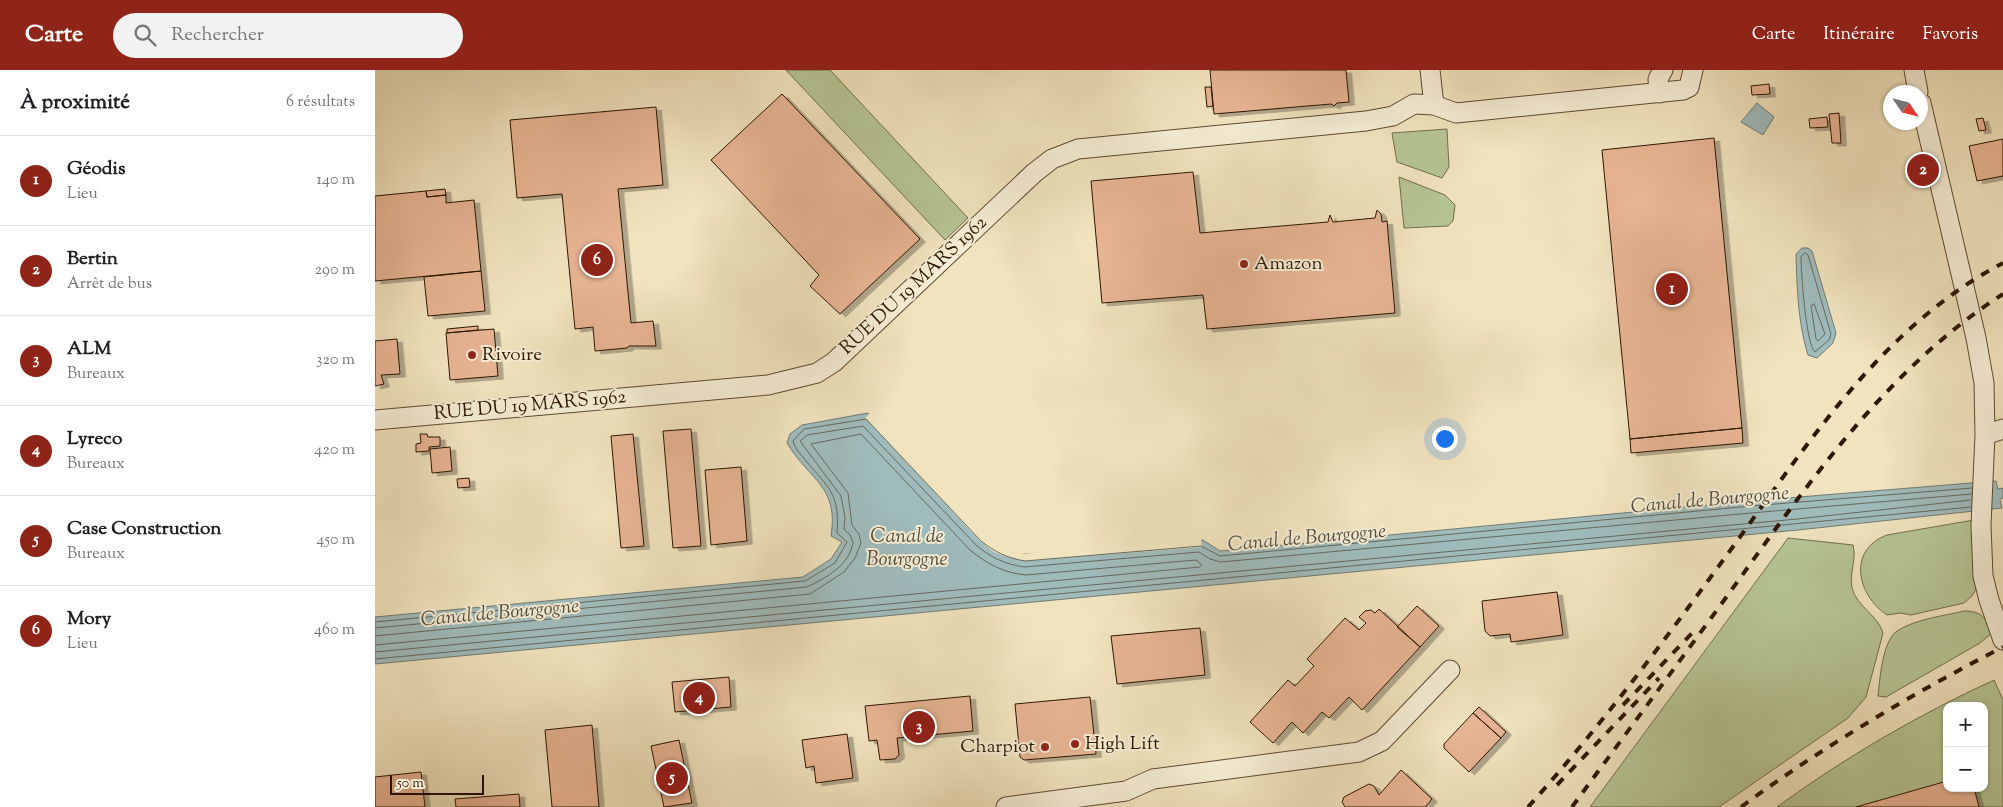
<!DOCTYPE html>
<html lang="fr">
<head>
<meta charset="utf-8">
<style>
	:root { --surface:#fff; --page:#f2f2f2; --text:#202124; --muted:#757577; --line:#e0e0e0; --accent:#8f2418 }
	body { margin:0; font-family:"Sorts Mill Goudy",serif; background:var(--page); color:var(--text) }
	.controls { position:absolute; right:15px; bottom:15px; display:grid; overflow:hidden; border-radius:10px; box-shadow:0 1px 4px #0004 }
	.controls button { width:45px; height:45px; display:grid; place-items:center; padding:0; border:0; border-bottom:1px solid var(--line); background:var(--surface); color:var(--text); font:25px sans-serif }
	.compass { position:absolute; left:1508px; top:15px; width:45px; height:45px; border-radius:50%; background:var(--surface); box-shadow:0 1px 4px #0004; rotate:125deg }
	.scale { position:absolute; left:15px; bottom:12px; width:94px; box-sizing:border-box; padding-left:5px; border:2px solid #2d1600; border-top:0; font-size:14px; line-height:18px; white-space:nowrap; color:#2d1600; -webkit-text-stroke:4px #f5edd5; paint-order:stroke }
	.you { position:absolute; left:1069px; top:368px; width:18px; height:18px; margin:-12px; border:4px solid #fff; border-radius:50%; background:#1a73e8; box-shadow:0 0 0 8px #1a73e833 }
	.badge { display:grid; place-items:center; width:32px; height:32px; border-radius:50%; background:var(--accent); color:#fff; font-size:16px; font-weight:700 }
	.pin { position:absolute; translate:-50% -50%; border:2px solid #fff; box-shadow:0 1px 5px #0006 }
	.list { margin:0; padding:0; list-style:none }
	h2 { display:flex; justify-content:space-between; align-items:center; height:65px; margin:0; padding:0 20px; font-size:21px }
	h2 small { font-size:16px; font-weight:400; color:var(--muted) }
	.list li { display:grid; grid-template-columns:32px 1fr auto; gap:15px; align-items:center; box-sizing:border-box; height:90px; padding:0 20px; border-top:1px solid var(--line) }
	.list b { display:block; font-size:19px; white-space:nowrap }
	.list p { margin:0; font-size:16px; white-space:nowrap; color:var(--muted) }
	.list em { font-size:16px; font-style:normal; color:var(--muted) }
	.icon { flex:none; width:28px; height:28px; fill:none; stroke:currentColor; stroke-width:2; stroke-linecap:round; stroke-linejoin:round }
	.map { position:relative; flex:none; width:1628px; height:737px; overflow:hidden }
	header { display:flex; align-items:center; gap:30px; box-sizing:border-box; height:70px; padding:0 25px; background:var(--accent); color:#fff }
	header strong { font-size:24px }
	nav { display:flex; gap:28px; margin-inline-start:auto; font-size:18px }
	.search { width:350px; height:45px; background:var(--page); display:flex; align-items:center; gap:12px; box-sizing:border-box; padding:0 18px; border-radius:28px; color:var(--muted); font-size:19px }
	main { display:flex }
	aside { flex:1; background:var(--surface) }
	.map>svg:first-child { display:block }
	.green { fill:#b6c494; stroke:#726d4a; fill-rule:evenodd }
	.water { fill:#9fbbbc; stroke:#717971 }
	.pier { fill:#f0e3be }
	.lines { fill:none; stroke-linecap:round; stroke-linejoin:round }
	.shore { stroke:#66685e; stroke-width:1 }
	.building { fill:#e7b493; stroke:#2d1600; filter:url(#shadow) }
	.minor-casing { stroke:#5e4930; stroke-width:21 }
	.minor { stroke:#f5edd5; stroke-width:19 }
	.rail { stroke:#2d1600; stroke-width:4; stroke-dasharray:9 9; stroke-linecap:butt }
	.poi-dot { fill:#8f2418; stroke:#f5edd5; stroke-width:2 }
	.labels { text-anchor:middle; dominant-baseline:central; stroke-width:4; stroke-linejoin:round; paint-order:stroke }
	.poi-label { font-size:19px; fill:#2d1600; stroke:#f5edd5; text-anchor:start }
	.street-label { font-size:19px; fill:#2d1600; stroke:#f5edd5 }
	.water-label { font-size:20px; font-style:italic; fill:#555042; stroke:#f5edd5 }
</style>
</head>
<body>
<header>
<strong>Carte</strong>
<div class="search"><svg class="icon" aria-label="search" viewBox="0 0 24 24"><circle cx="10" cy="10" r="6"/><path d="M15 15l6 6"/></svg>Rechercher</div>
<nav><a>Carte</a><a>Itinéraire</a><a>Favoris</a></nav>
</header>
<main>
<aside>
<h2>À proximité<small>6 résultats</small></h2>
<ul class="list">
<li><span class="badge">1</span><div><b>Géodis</b><p>Lieu</p></div><em>140 m</em></li>
<li><span class="badge">2</span><div><b>Bertin</b><p>Arrêt de bus</p></div><em>290 m</em></li>
<li><span class="badge">3</span><div><b>ALM</b><p>Bureaux</p></div><em>320 m</em></li>
<li><span class="badge">4</span><div><b>Lyreco</b><p>Bureaux</p></div><em>420 m</em></li>
<li><span class="badge">5</span><div><b>Case Construction</b><p>Bureaux</p></div><em>450 m</em></li>
<li><span class="badge">6</span><div><b>Mory</b><p>Lieu</p></div><em>460 m</em></li>
</ul>
</aside>
<div class="map">
<svg width="1628" height="737" viewBox="0 0 1628 737">
	<defs>
		<filter id="shadow"><feDropShadow dx="5.5" dy="3" stdDeviation="0" flood-color="#0004"/></filter>
	</defs>
	<rect width="100%" height="100%" fill="#f0e3be"/>
	<filter id="stains"><feTurbulence type="fractalNoise" baseFrequency=".004" numOctaves="4"/><feColorMatrix values="0 0 0 0 .2 0 0 0 0 .09 0 0 0 0 .02 0 0 0 .5 -.17"/></filter>
	<radialGradient id="worn" r=".72"><stop offset=".6" stop-color="#630" stop-opacity="0"/><stop offset="1" stop-color="#630" stop-opacity=".3"/></radialGradient>
	<path class="green" d="M411 0H455L593 148 570 170Z
		M1072 59 1074 97 1067 108 1022 92 1017 63Z
		M1024 107 1070 125 1080 135 1078 151 1073 156 1029 158Z
		M1599 450 1601 519 1597 526 1589 533 1536 545 1526 543 1512 545C1482 525 1472 480 1512 465Z
		M1413 468 1478 475C1482 489 1474 503 1477 518 1482 537 1503 545 1508 563L1491 627 1473 648 1344 737H1215Z
		M1589 541C1607 541 1611 548 1617 563L1605 573 1511 627 1503 626C1505 609 1507 572 1522 561 1540 549 1569 546 1589 541Z
		M1619 610 1628 630V737H1402C1469 688 1543 645 1619 610ZM1572 636H1609V718H1572Z"/>
	<path class="water" d="M1382 33 1399 47 1388 65 1366 52Z
		M1427 178H1433L1437 181 1461 263 1458 273 1442 288 1433 285C1423 254 1422 217 1421 184Z
		M493 343 609 467 633 483 667 485 828 470 845 481 1375 431 1621 411 1623 419 1628 418V428L1625 429 1627 438 1423 460 0 594V547L428 507 456 489 467 472 456 466C464 416 435 411 412 373L415 364 427 355Z"/>
	<path class="pier" d="M496 342 610 465 634 480 651 484 826 468 827 477 650 491 632 487 619 482 605 471 490 348Z"/>
	<g class="lines">
		<path class="shore" d="M1430 183 1433 185 1456 264 1454 270 1440 282C1431 275 1426 202 1426 187Z
			M1439 234 1450 264 1443 271 1441 269 1436 236Z
			M0 552 430 511 460 493 472 472 462 463C465 424 454 418 431 391 426 384 420 379 418 371L429 359 491 349 606 471C620 482 632 488 650 491L826 476 845 486 1376 436 1597 418
			M0 558 432 517C451 508 475 495 478 472L475 465 469 459 470 447 466 426 425 371 432 365 488 356 601 475C616 488 630 494 649 497L824 482 835 489 846 492 1376 443 1597 424
			M0 566 435 524 469 502 480 488 486 473 484 464 477 455 473 423 436 374 486 364 595 480C612 494 629 503 651 505L821 490 827 495 825 497 0 575
			M0 582 1422 449 1596 430
			M0 589 1596 437"/>
	</g>
	<path class="building" d="M835 0H971L974 32 962 33 959 36 956 34 839 44Z
		M1394 14 1395 24 1377 25 1376 16Z
		M830 17H836L838 36 832 37Z
		M407 24 545 169 465 244 435 216 444 205 336 90Z
		M281 37 288 115 243 119 256 253 278 251 281 276H254L252 278 220 281 218 257 200 259 187 124 142 128 135 50Z
		M1464 43 1466 73H1457L1454 44Z
		M1452 47 1453 57 1435 58 1434 49Z
		M1608 48 1611 60 1604 61 1601 49Z
		M1339 68 1367 358 1255 369 1227 80Z
		M1628 69V106L1602 111 1594 76Z
		M818 102 825 163 953 152 955 145 958 152 1000 148 1002 140 1006 144 1007 152 1012 151 1020 243 832 259 828 225 727 233 716 111Z
		M70 119 71 125 52 127 51 121Z
		M51 121 52 127 71 125V133L99 130 106 201 0 211V126Z
		M106 201 110 241 53 246 49 207Z
		M103 256V260L72 263V259Z
		M119 259 123 306 75 310 71 263Z
		M22 269 25 304 6 305 9 314 0 316V271Z
		M1367 358 1368 373 1256 383 1255 369Z
		M316 359 326 476 298 478 288 361Z
		M45 364H52L53 367H65V376L54 377V381L41 382V374L46 373Z
		M258 364 269 476 246 478 236 366Z
		M75 377 77 401 57 403 55 379Z
		M366 397 372 471 336 475 330 400Z
		M94 408 95 417 83 418 82 409Z
		M1182 522 1188 565 1136 572 1135 564 1115 566 1110 561 1107 531Z
		M1042 536 1064 556 1045 577 1022 557Z
		M1004 539 1045 577 987 640 974 627 954 648 947 642 928 663 917 652 898 673 875 652 913 610 920 616 939 596 932 589 970 548 984 560 991 553 984 547 990 541 996 540 1000 543Z
		M825 558 830 605 742 614 736 566Z
		M354 607 356 637 300 642 297 612Z
		M595 626 598 661 522 668 524 685 520 689 505 690 502 670 494 671 490 636Z
		M715 627 721 684 649 690 645 687 640 634Z
		M1104 637 1131 662 1126 668 1098 643Z
		M1098 643 1126 668 1094 702 1069 678V674Z
		M217 655 224 737H177L170 660Z
		M472 664 478 708 441 713 439 696 431 698 427 670Z
		M304 670 317 733 289 737 276 676Z
		M1026 700 1057 729 1050 737H970L967 732 969 727 994 714 999 716 1004 725Z
		M46 702 50 737H0V707Z
		M1572 711V718H1599L1604 737H1481Z
		M144 724 145 737H81L80 729Z"/>
	<g class="lines">
		<g class="minor-casing">
			<path id="minor" d="M1055 0 1059 35
				M1539 0 1543 22
				M1284 23 1283 9 1288 0
				M1546 33 1601 268 1609 313 1610 365 1606 455 1608 506 1614 530 1628 570
				M0 350 393 315 442 303 459 292 659 103 677 89 703 79 991 51 1018 46 1039 34 1059 35 1081 43 1308 20 1314 17 1318 0
				M1610 365 1628 359
				M631 737 751 721 778 709 984 682 1007 671 1075 600"/>
		</g>
		<use href="#minor" class="minor"/>
		<path class="rail" d="M1248 635 1319 561
			M1182 715 1284 608
			M1153 737C1227 655 1292 567 1357 478 1434 372 1508 256 1628 193
			M1197 737C1252 662 1308 587 1363 511 1440 404 1515 297 1628 224
			M1366 737C1449 676 1537 624 1628 577"/>
	</g>
	<g class="poi-dot">
		<circle cx="869" cy="194" r="5"/>
		<circle cx="97" cy="285" r="5"/>
		<circle cx="700" cy="674" r="5"/>
		<circle cx="670" cy="677" r="5"/>
	</g>
	<g class="labels">
		<g class="poi-label">
			<text x="879" y="194">Amazon</text>
			<text x="107" y="285">Rivoire</text>
			<text x="710" y="674">High Lift</text>
			<text x="660" y="677" text-anchor="end">Charpiot</text>
		</g>
		<g class="street-label">
			<text transform="translate(539 216) rotate(-43)">RUE DU 19 MARS 1962</text>
			<text transform="translate(155 336) rotate(-5)">RUE DU 19 MARS 1962</text>
		</g>
		<g class="water-label">
			<text transform="translate(1335 431) rotate(-5)">Canal de Bourgogne</text>
			<text x="532" y="467">Canal de<tspan x="532" dy="23">Bourgogne</tspan></text>
			<text transform="translate(932 469) rotate(-5)">Canal de Bourgogne</text>
			<text transform="translate(125 544) rotate(-5)">Canal de Bourgogne</text>
		</g>
	</g>
	<rect width="100%" height="100%" filter="url(#stains)"/>
	<rect width="100%" height="100%" fill="url(#worn)"/>
</svg>
<div class="controls">
<button>+</button>
<button>−</button>
</div>
<svg class="compass" viewBox="-18 -18 36 36"><path d="M0-13l5 13h-10z" fill="#e53935"/><path d="M0 13l5-13h-10z" fill="#757577"/></svg>
<div class="scale">50 m</div>
<div class="you"></div>
<div class="pin badge" style="left:1297px;top:219px">1</div>
<div class="pin badge" style="left:1548px;top:100px">2</div>
<div class="pin badge" style="left:544px;top:657px">3</div>
<div class="pin badge" style="left:324px;top:628px">4</div>
<div class="pin badge" style="left:297px;top:708px">5</div>
<div class="pin badge" style="left:222px;top:190px">6</div>
</div>
</main>
</body>
</html>
